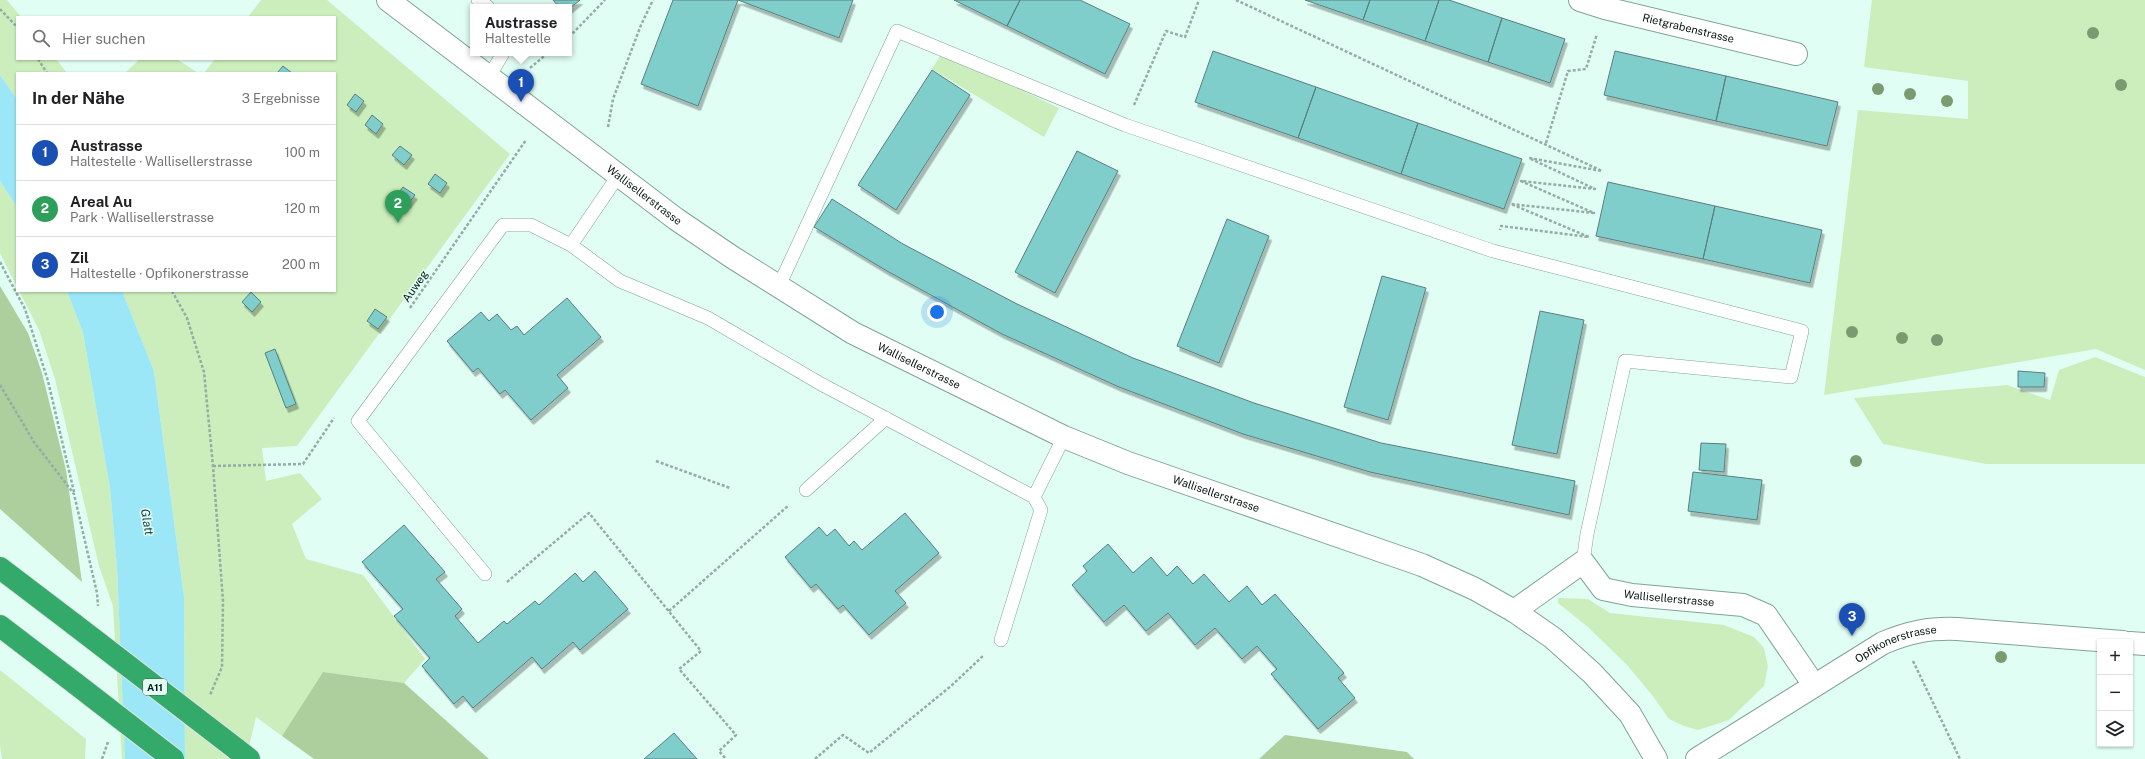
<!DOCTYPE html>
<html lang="de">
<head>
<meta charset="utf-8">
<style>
	:root { --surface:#fff; --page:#f2f2f2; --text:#202124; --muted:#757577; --line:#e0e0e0; --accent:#b45309 }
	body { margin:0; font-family:"Public Sans",sans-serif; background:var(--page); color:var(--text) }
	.controls { position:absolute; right:12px; bottom:12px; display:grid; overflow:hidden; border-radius:0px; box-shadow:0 1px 3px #0004 }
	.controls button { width:36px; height:36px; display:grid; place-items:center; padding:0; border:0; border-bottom:1px solid var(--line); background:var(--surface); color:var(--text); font:20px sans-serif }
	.you { position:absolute; left:937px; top:312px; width:14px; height:14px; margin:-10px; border:3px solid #fff; border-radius:50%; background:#1a73e8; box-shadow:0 0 0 6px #1a73e833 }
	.badge { display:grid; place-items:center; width:26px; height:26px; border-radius:50%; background:var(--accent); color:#fff; font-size:13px; font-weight:700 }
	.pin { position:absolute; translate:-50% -33px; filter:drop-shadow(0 1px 2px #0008) }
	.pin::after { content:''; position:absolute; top:21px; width:14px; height:12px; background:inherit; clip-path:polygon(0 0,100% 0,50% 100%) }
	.popup { position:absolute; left:470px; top:4px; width:102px; height:52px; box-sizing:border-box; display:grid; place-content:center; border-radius:0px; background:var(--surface); filter:drop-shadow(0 1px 3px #0005); font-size:13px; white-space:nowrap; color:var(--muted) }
	.popup b { font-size:15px; color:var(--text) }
	.popup::after { content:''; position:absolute; left:50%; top:100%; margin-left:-8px; border:8px solid transparent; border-top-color:var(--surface) }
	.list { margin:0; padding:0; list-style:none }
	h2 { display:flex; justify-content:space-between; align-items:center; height:52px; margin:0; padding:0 16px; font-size:17px }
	h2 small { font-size:13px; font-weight:400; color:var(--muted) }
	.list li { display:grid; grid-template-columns:26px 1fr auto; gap:12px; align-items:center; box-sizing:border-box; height:56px; padding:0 16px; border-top:1px solid var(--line) }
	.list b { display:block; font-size:15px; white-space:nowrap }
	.list p { margin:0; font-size:13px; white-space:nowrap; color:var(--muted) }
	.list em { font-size:13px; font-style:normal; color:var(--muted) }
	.icon { flex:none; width:22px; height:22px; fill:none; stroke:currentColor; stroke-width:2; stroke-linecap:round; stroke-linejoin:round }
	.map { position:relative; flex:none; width:2145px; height:759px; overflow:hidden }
	.search { position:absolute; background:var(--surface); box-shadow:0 1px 3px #0004; left:16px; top:16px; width:320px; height:44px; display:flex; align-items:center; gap:10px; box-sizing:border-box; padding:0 14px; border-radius:0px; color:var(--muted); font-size:15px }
	.panel { position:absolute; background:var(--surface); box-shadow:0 1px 3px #0004; left:16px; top:72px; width:320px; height:220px; border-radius:0px }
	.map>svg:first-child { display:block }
	.green { fill:#cbeebc }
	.forest { fill:#accf9d }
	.water { fill:#9ce7f7 }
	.building { fill:#80cecc; stroke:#597e7d; filter:url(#shadow) }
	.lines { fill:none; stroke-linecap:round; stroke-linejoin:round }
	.service-casing { stroke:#80a398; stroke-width:14 }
	.minor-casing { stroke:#80a398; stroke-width:24 }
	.tertiary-casing { stroke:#80a398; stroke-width:24 }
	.secondary-casing { stroke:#80a398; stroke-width:24 }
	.motorway-casing { stroke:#e1e3e3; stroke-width:24 }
	.path { stroke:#94aca4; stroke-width:2.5; stroke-dasharray:3 2; stroke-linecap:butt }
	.service { stroke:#fff; stroke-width:13 }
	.minor { stroke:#fff; stroke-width:22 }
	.tertiary { stroke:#fff; stroke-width:22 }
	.secondary { stroke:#fff; stroke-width:22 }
	.motorway { stroke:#34aa6a; stroke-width:22 }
	.motorway-bridge-casing { stroke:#e1e3e3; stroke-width:24; stroke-linecap:butt }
	.motorway-bridge { stroke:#34aa6a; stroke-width:22 }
	.tree { fill:#789c70 }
	.labels { text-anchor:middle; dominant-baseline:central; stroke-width:3; stroke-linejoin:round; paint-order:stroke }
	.shield { fill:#e1fef4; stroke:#495b56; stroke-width:1 }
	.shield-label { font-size:10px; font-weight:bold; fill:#081512 }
	.street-label { font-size:11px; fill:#081512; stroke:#e1fef4 }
	.water-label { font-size:12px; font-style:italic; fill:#193d44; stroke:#e1fef4 }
</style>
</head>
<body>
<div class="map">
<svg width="2145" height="759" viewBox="0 0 2145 759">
	<defs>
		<filter id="shadow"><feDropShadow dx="2.5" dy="4.5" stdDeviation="0" flood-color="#0004"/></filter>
	</defs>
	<rect width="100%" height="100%" fill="#e1fef4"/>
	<path class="green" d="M0 0H7L21 17H17V59H56L67 73H17V99L0 75Z
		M261 0H327L510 154 297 446 262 448 266 481 300 473 322 499 292 524 306 559 363 575 425 659 404 683 323 672 282 736 256 717 246 759H185L184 597 154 371 122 291H335V73H204L215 59H335V17H248Z
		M1872 0H2145V370L2096 349 1824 395 1858 110 1968 119V81L1864 67Z
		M942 53 1059 108 1044 137 932 69Z
		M140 59H177L198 73H125Z
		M0 181 17 207V287L0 253Z
		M19 291H67L83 333 110 488 117 568 125 759H122L113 606 99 566 55 379 39 330Z
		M2095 357 2145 377V464H1986L1883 444 1854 398 2007 385 2050 400 2059 370Z
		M1558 598 1588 599 1610 613 1724 625 1754 637 1764 648 1768 666 1764 686 1729 720 1698 730 1684 726 1669 719 1652 695 1627 665 1588 627 1558 603Z
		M0 670 86 739 85 759H2L0 746Z"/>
	<path class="forest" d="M0 286 28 333 42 373 66 470 82 582 0 509Z
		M323 672 404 683 489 759H314L282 736Z
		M1285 735 1407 752 1414 759H1259Z"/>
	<path class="water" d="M0 75 17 99V207L0 181Z
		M67 291H122L154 371 184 597 185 759H125L117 568 110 488 83 333Z"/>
	<path class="building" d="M553 0H580L569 9V7H559Z
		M673 0H738L698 106 641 84Z
		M738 0H853L839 38Z
		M954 0H1020L1007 26Z
		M1020 0H1080L1130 24 1105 74 1007 26Z
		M1305 0H1370L1363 20Z
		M1370 0H1439L1425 41 1363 20Z
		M1439 0H1449L1502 18 1488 62 1425 41Z
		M1502 18 1565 39 1550 83 1488 62Z
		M1213 51 1316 87 1298 138 1195 102Z
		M1615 51 1726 76 1716 121 1604 95Z
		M283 66 292 73H277Z
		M932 70 970 95 896 210 858 185Z
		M1726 76 1838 102 1827 146 1716 121Z
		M1316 87 1418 123 1401 174 1298 138Z
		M355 94 364 101 356 112 347 105Z
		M372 115 383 124 376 134 365 125Z
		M1418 123 1522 159 1504 209 1401 174Z
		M400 146 412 155 404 165 392 155Z
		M1077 151 1118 171 1055 293 1015 272Z
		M435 174 447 183 440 193 428 184Z
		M1608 182 1715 206 1703 259 1596 236Z
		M403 187 415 195 408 204 397 195Z
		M832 199 903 244 1017 304 1133 358 1254 403 1381 443 1575 481 1569 515 1370 472 1243 434 1119 387 1002 334 887 271 814 227Z
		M1715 206 1822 230 1810 283 1703 259Z
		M1227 219 1269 236 1219 363 1177 346Z
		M1382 276 1426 288 1388 420 1344 407Z
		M251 292 261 302 252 312 242 302Z
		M567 298 601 337 557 375 568 388 531 420 505 390 500 394 478 368 473 372 447 341 481 312 489 321 497 314 511 330 517 326 524 335Z
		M375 309 387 317 378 329 367 321Z
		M1540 311 1584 320 1557 454 1512 445Z
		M275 349 296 404 286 408 265 353Z
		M2018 371 2045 373 2044 387H2018Z
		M1701 443 1726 444 1724 472 1699 470Z
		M1693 472 1762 480 1757 520 1688 511Z
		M905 513 939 553 895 591 906 603 869 635 843 605 838 609 816 584 811 588 785 557 819 527 827 536 835 529 849 546 854 541 862 550Z
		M404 525 445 572 436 579 462 609 455 616 478 643 504 621 507 624 535 601 539 605 575 573 583 582 595 571 628 609 580 650 573 642 542 669 532 657 473 708 463 696 454 704 422 666 430 658 394 616 403 609 362 562Z
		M1108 544 1133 573 1151 557 1167 576 1177 566 1193 584 1204 574 1229 602 1247 586 1262 605 1275 594 1344 673 1338 678 1355 698 1318 729 1271 674 1277 669 1257 646 1242 659 1215 628 1195 645 1168 613 1146 631 1124 605 1104 622 1072 585 1087 571 1083 566Z
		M674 733 697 759H644Z"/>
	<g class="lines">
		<g class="service-casing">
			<path id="service" d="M478 0 488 7
				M489 77 503 53
				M571 245 618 176
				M778 288 897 31 1125 125 1493 251 1802 331 1791 377 1625 361 1587 534 1583 562
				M806 490 886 418
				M485 574 358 421 503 225H531L571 245 620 281 708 318 821 384 1034 497 1064 437
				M1001 640 1041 510 1034 497"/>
		</g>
		<g class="minor-casing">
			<g id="minor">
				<path id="s1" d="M1580 0 1605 8 1796 54"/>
				<path id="s2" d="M1514 611 1583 562 1603 589 1632 595 1743 605 1766 615 1814 685"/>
			</g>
		</g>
		<g class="tertiary-casing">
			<g id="tertiary">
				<path d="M2130 643 2145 644"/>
				<path id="s3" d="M1697 759 1883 643C1909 632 1929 628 1957 629L2123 642"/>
			</g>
		</g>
		<g class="secondary-casing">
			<g id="secondary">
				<path id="s4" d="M388 0 676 219 732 257 853 333 1064 437 1128 463 1422 565 1475 589 1514 611 1553 638 1592 673 1630 714 1656 759"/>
			</g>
		</g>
		<g class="motorway-casing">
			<path id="motorway" d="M0 568 75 625
				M0 626 76 684
				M235 748 249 759"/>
		</g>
		<path class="path" d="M1236 0 1602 171 1529 158 1595 189 1521 181 1594 213 1511 204 1589 237 1501 226 1500 230
			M0 9 17 27
			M569 37 605 0
			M38 59 47 73
			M530 68 548 53
			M1134 105 1166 31 1185 37 1199 0
			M608 127 613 99 641 25 653 0
			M1546 143 1568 71 1586 69 1597 34
			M0 262 25 309 48 381 74 492
			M172 291 187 318 204 372 213 466 223 601 222 667 210 695
			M410 308 526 140
			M0 385 34 442 74 494 97 593 98 606
			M656 461 730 488
			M213 466 303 464 334 418
			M507 582 589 513 701 651 679 669 736 735 719 751 726 759
			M669 611 789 505
			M1913 661 1960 759
			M102 759 108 742
			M815 759 843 735 869 753 951 686 984 655"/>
		<use href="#service" class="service"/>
		<use href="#minor" class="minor"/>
		<use href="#tertiary" class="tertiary"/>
		<use href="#secondary" class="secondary"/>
		<use href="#motorway" class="motorway"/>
		<g class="motorway-bridge-casing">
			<path id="motorway-bridge" d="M75 625 235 748
				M76 684 173 759"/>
		</g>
		<use href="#motorway-bridge" class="motorway-bridge"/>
	</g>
	<g class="tree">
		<circle cx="2093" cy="33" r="6"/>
		<circle cx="2121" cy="85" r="6"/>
		<circle cx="1878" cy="89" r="6"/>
		<circle cx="1910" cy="94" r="6"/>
		<circle cx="1947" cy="101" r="6"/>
		<circle cx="1852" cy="332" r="6"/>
		<circle cx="1902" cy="338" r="6"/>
		<circle cx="1937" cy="340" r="6"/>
		<circle cx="1856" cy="461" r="6"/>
		<circle cx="2001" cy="657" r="6"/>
	</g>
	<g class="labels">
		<rect class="shield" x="143" y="679" width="24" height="16" rx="3"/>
		<g class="shield-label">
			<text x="155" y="687">A11</text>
		</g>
		<g class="street-label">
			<text stroke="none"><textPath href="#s1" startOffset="112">Rietgrabenstrasse</textPath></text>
			<text stroke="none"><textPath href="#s4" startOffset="322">Wallisellerstrasse</textPath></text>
			<text transform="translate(415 286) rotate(-55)">Auweg</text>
			<text stroke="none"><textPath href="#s4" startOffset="646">Wallisellerstrasse</textPath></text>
			<text stroke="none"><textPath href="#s4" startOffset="970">Wallisellerstrasse</textPath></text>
			<text stroke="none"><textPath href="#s2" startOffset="185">Wallisellerstrasse</textPath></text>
			<text stroke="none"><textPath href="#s3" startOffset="231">Opfikonerstrasse</textPath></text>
		</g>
		<g class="water-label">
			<text transform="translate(147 522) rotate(80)">Glatt</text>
		</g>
	</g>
</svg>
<div class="controls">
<button>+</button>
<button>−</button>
<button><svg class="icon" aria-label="layers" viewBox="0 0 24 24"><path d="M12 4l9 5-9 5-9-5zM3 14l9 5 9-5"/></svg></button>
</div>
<div class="you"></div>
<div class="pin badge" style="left:521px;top:102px;background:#1a4fb4">1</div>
<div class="popup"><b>Austrasse</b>Haltestelle</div>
<div class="pin badge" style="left:398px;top:223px;background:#2e9e5b">2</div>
<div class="pin badge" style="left:1852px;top:636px;background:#1a4fb4">3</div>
<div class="search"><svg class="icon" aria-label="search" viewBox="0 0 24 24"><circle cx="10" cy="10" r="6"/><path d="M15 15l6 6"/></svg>Hier suchen</div>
<section class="panel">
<h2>In der Nähe<small>3 Ergebnisse</small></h2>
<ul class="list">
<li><span class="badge" style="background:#1a4fb4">1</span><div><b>Austrasse</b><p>Haltestelle · Wallisellerstrasse</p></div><em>100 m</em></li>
<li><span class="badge" style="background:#2e9e5b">2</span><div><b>Areal Au</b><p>Park · Wallisellerstrasse</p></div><em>120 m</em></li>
<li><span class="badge" style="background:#1a4fb4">3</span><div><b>Zil</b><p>Haltestelle · Opfikonerstrasse</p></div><em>200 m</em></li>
</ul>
</section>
</div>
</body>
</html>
